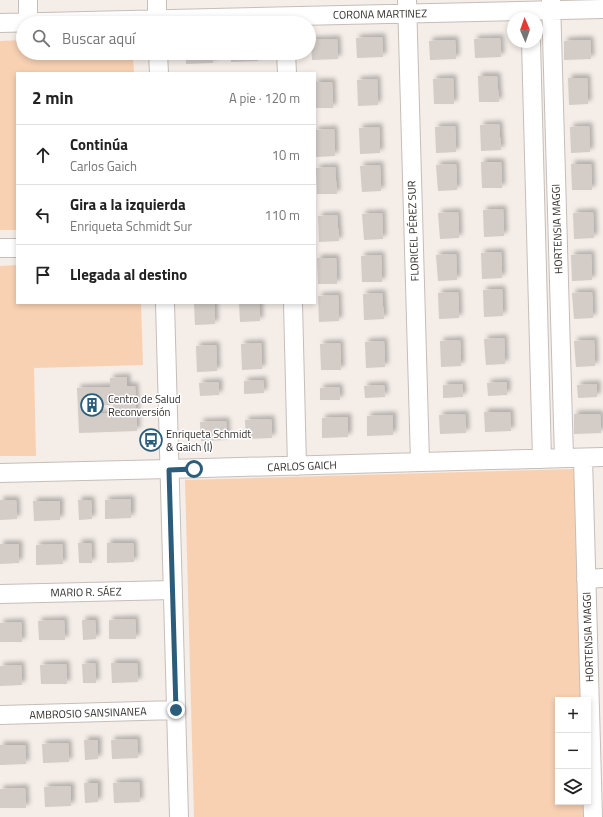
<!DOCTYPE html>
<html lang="es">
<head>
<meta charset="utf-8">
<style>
	:root { --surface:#fff; --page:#f2f2f2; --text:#222; --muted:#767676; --line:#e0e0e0 }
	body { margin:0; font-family:"Titillium Web",sans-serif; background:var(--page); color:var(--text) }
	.controls { position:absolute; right:12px; bottom:12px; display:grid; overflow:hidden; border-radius:0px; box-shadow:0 2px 6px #0003 }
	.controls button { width:36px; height:36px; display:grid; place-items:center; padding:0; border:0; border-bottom:1px solid var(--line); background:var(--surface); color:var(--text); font:20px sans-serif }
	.compass { position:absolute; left:507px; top:12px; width:36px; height:36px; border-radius:50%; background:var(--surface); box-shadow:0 2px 6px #0003; rotate:358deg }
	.stop { position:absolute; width:12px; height:12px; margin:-9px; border:3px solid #2b5c7a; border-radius:50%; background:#fff }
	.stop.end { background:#2b5c7a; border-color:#fff; box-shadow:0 1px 4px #0008 }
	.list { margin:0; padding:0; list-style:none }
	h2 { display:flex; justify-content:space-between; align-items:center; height:52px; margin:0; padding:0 16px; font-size:17px }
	h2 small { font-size:13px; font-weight:400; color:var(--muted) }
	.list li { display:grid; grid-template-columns:26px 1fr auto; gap:12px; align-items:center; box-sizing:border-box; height:60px; padding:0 16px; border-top:1px solid var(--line) }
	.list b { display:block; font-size:15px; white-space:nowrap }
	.list p { margin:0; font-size:13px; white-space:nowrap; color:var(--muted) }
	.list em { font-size:13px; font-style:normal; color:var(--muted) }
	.icon { flex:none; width:22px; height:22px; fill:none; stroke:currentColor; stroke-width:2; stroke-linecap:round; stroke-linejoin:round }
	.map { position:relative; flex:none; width:603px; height:817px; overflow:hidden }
	.search { position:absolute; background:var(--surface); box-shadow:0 2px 6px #0003; left:16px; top:16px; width:300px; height:44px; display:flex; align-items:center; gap:10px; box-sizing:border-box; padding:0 14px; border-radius:22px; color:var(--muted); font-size:15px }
	.panel { position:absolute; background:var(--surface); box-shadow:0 2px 6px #0003; left:16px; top:72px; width:300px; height:232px; border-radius:0px }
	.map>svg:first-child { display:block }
	.green { fill:#f8d1b3 }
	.building { fill:#d3ccc7; fill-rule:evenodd; filter:url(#shadow) }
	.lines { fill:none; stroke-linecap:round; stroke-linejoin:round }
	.minor-casing { stroke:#c5beb9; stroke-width:20 }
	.minor { stroke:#fff; stroke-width:18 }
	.route { stroke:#2b5c7a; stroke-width:5 }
	.labels { text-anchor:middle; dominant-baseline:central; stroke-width:3; stroke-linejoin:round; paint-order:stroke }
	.street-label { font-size:11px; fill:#312e2c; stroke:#fff }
	.poi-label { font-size:11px; fill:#312e2c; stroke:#fff; text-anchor:start }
</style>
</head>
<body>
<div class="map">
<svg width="603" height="817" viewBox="0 0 603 817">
	<defs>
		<filter id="shadow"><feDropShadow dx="3.5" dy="-3.5" stdDeviation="2" flood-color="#0004"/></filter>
	</defs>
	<rect width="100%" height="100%" fill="#f4ede8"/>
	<path class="green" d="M23 40V53H133L134 73H17V230H0V41Z
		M17 265V303H141L143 365 34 368 36 456H0V266Z
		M574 469 581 700H558V802H584V817H194L185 480Z"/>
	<path class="building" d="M382 37 383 57 357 58 356 38Z
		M500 38 501 57 475 58 474 39Z
		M337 39 338 59 312 60 311 40Z
		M442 40H455L456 59 430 60 429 41Z
		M576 40H590L591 59 564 60V41Z
		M186 53H212L213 63 186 64Z
		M231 53H257L258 61 231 62Z
		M478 76H497L499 102H479Z
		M453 78 454 104H434L433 79Z
		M568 78H587L588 104 569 105Z
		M377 79 378 105 358 106 357 80Z
		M315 82H332L333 108H315Z
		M499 124 501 150 481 151 480 125Z
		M455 126 456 152 436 153 435 127Z
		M589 126 590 152 571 153 570 127Z
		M379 127 380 153 360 154 359 128Z
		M334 129 335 156 316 157 315 130Z
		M481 162H501L502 188H482Z
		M456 164 457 190 438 191 436 165Z
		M571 164H591L592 190H572Z
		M380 165 381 191 362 192 360 166Z
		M335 167 337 194H317L316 168Z
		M503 209 504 236 484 237 483 210Z
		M458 212 459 238 440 239 438 213Z
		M593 212 594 238 574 239 573 213Z
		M382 213 383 239 364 240 362 214Z
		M337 215 339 241 319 242 318 216Z
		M501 252 502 278 482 279 481 253Z
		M456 254 457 280 438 281 436 255Z
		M591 254 592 280 572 281 571 255Z
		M381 255 382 282H362L361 256Z
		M317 258H336L337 284H318Z
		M502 289 503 316 484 317 483 290Z
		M458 292 459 318 439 319 438 293Z
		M592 292 593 318 574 319 572 293Z
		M382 293 384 319 364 320 363 294Z
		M338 295 339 321 319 322 318 296Z
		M194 303H214L215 324 195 325Z
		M239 303H259L260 321 240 322Z
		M504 338 505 364 486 365 484 339Z
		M460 340 461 366 441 367 440 341Z
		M594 340 595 366 576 367 574 341Z
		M384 341 385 367 366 368 365 342Z
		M261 343 262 369 242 370 241 344Z
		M340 343 341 370H321L320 344Z
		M216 345 217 371 197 372 196 346Z
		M127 377V386H135L137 431 79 433 77 388 110 387V378ZM99 405H113V413L99 414Z
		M263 380 264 393 244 394V381Z
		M219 382V395L200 396 199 383Z
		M507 382V395L488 396 487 383Z
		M462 384 463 397 443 398V385Z
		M597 384V397L578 398 577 385Z
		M384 385 385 397 365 398 364 386Z
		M339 387 340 400H320V388Z
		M484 412H510L511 431 485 432Z
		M465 414 466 433 440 434 439 415Z
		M574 414H600L601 433 574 434Z
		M393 415V435L367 436V416Z
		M348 417V437L322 438V418Z
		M271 419 272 438 246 439 245 420Z
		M226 421 227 440 201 441 200 422Z
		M131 499V518L105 519V500Z
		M0 500H16L17 519 0 520Z
		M78 500H91L92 519 79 520Z
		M33 501H60V520L34 521Z
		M78 543H91L92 563H79Z
		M107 543H133L134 562 107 563Z
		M0 544H19V563L0 564Z
		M62 544 63 564 36 565V545Z
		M135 619 136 639H109V620Z
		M64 620 65 640H39L38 621Z
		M82 620H95L96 639 83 640Z
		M21 622 22 642H0V623Z
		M95 663 96 683H83L82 664Z
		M111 663H137L138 682 112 683Z
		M66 664 67 684H41L40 665Z
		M21 665 22 685 0 686V666Z
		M137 739 138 758 112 759 111 740Z
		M84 740H98V759L85 760Z
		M68 743 69 762 43 763 42 744Z
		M0 745H25L26 764 0 765Z
		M139 782 140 802 114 803 113 783Z
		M84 783H98V802L85 803Z
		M71 786V806L45 807 44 787Z
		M25 788 26 808H0V789Z"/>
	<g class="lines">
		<g class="minor-casing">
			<path id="minor" d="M28 0V22
				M157 0V23
				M407 0 420 462
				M551 0 564 458
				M0 23 603 9
				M531 42 542 459
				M158 53 159 73
				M286 53 287 73
				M0 248H17
				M165 303 179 817
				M293 303 297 466
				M583 458 593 817
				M0 473 169 469 603 457
				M586 579 603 578
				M0 594 173 590
				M0 715 176 710"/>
		</g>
		<use href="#minor" class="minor"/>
	</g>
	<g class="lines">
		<path class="route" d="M176 710 169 470 194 469"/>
	</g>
	<defs>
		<g id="building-ring" transform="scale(1.15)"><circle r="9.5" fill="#fff" stroke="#2b5c7a" stroke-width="1.5"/><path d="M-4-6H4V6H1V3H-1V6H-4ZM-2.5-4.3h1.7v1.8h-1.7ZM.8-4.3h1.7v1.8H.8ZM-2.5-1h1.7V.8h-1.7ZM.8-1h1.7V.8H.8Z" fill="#2b5c7a"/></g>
		<g id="bus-ring" transform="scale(1.15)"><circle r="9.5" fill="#fff" stroke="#2b5c7a" stroke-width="1.5"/><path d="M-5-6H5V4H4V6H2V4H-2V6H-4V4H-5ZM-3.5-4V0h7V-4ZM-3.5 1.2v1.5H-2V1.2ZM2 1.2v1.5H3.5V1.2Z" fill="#2b5c7a"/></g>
	</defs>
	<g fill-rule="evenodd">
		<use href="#building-ring" x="92" y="405"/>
		<use href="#bus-ring" x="151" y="440"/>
	</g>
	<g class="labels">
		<g class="street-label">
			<text transform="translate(380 14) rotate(-1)">CORONA MARTINEZ</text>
			<text transform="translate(557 229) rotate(-92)">HORTENSIA MAGGI</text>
			<text transform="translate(413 231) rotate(-92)">FLORICEL PÉREZ SUR</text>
			<text transform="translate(302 466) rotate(-2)">CARLOS GAICH</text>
			<text transform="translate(86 592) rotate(-1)">MARIO R. SÁEZ</text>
			<text transform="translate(588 637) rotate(-92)">HORTENSIA MAGGI</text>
			<text transform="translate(88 713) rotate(-2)">AMBROSIO SANSINANEA</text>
		</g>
		<g class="poi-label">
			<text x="108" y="399">Centro de Salud<tspan x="108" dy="13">Reconversión</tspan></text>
			<text x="166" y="434">Enriqueta Schmidt<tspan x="166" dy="13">&amp; Gaich (I)</tspan></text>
		</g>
	</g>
</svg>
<div class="controls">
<button>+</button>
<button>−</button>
<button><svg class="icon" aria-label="layers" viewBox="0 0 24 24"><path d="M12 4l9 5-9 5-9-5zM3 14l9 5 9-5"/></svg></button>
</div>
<svg class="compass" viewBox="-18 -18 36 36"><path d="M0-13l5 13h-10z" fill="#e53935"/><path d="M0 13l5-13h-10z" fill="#767676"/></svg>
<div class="stop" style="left:194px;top:469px"></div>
<div class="stop end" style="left:176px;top:710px"></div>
<div class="search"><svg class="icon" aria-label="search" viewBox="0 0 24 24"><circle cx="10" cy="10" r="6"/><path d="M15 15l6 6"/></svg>Buscar aquí</div>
<section class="panel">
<h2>2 min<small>A pie · 120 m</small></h2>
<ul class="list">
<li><svg class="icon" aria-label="ahead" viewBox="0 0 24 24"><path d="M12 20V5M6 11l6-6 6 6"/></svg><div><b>Continúa</b><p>Carlos Gaich</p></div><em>10 m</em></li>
<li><svg class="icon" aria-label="left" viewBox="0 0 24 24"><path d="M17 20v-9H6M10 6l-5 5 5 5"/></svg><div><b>Gira a la izquierda</b><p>Enriqueta Schmidt Sur</p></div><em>110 m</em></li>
<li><svg class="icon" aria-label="arrive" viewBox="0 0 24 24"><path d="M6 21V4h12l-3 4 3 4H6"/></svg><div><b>Llegada al destino</b></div></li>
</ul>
</section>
</div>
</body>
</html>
